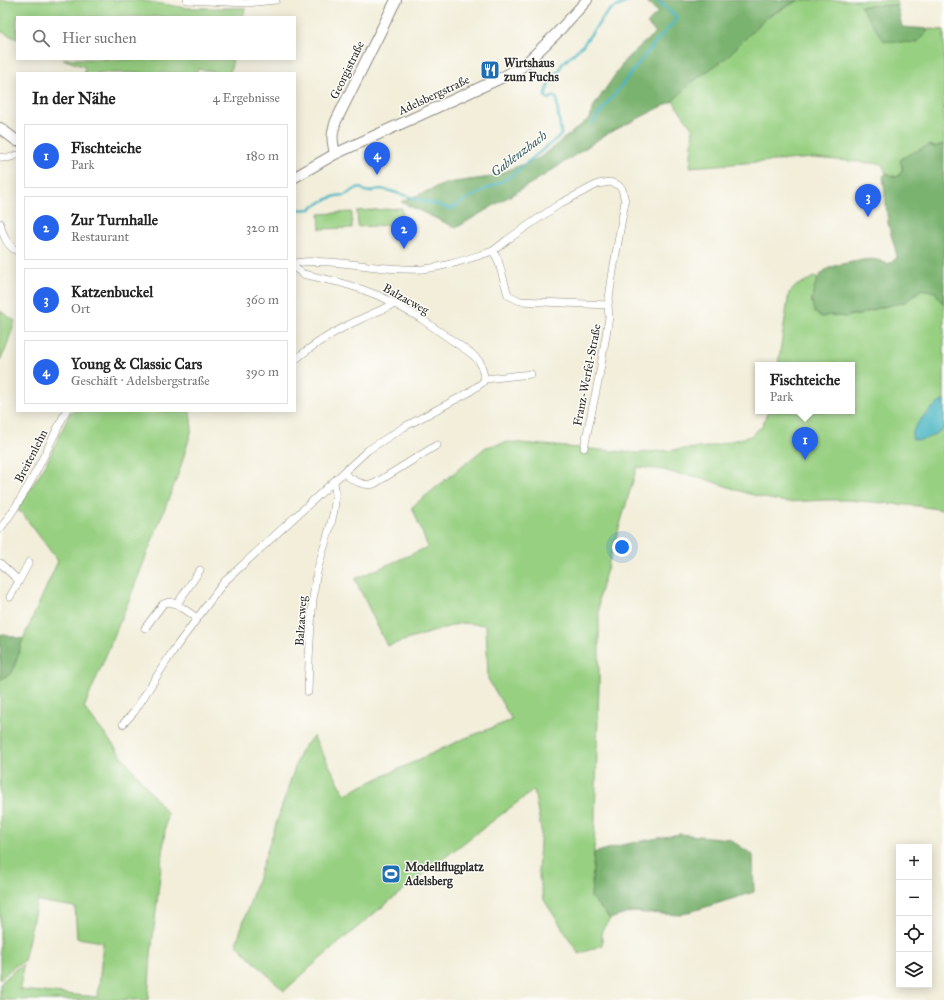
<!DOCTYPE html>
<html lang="de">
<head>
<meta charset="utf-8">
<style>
	:root { --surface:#fff; --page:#f2f2f2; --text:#222; --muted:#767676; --line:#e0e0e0; --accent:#2563eb }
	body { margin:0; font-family:"IM FELL Great Primer",serif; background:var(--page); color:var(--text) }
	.controls { position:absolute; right:12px; bottom:12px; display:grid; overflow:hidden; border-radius:0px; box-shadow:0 2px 10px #0003 }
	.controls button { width:36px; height:36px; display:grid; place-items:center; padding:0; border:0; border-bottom:1px solid var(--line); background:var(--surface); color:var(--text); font:20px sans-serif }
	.you { position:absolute; left:622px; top:547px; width:14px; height:14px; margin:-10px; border:3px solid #fff; border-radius:50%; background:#1a73e8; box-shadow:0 0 0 6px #1a73e833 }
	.badge { display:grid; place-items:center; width:26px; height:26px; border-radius:50%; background:var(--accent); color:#fff; font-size:13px; font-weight:700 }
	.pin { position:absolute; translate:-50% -33px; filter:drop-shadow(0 1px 2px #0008) }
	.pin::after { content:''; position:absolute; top:21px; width:14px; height:12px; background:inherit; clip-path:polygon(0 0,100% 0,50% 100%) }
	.popup { position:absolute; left:755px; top:362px; width:100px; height:52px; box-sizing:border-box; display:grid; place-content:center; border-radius:0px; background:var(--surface); filter:drop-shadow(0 1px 3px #0005); font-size:13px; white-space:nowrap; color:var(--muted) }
	.popup b { font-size:15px; color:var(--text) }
	.popup::after { content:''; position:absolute; left:50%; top:100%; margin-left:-8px; border:8px solid transparent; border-top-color:var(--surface) }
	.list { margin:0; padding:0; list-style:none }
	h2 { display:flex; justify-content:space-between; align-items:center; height:52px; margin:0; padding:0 16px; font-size:17px }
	h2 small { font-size:13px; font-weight:400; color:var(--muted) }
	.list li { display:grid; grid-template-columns:26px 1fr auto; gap:12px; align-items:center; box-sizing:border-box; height:64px; margin:0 8px 8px; padding:0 8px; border:1px solid var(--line); border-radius:0px }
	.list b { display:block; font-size:15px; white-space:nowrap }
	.list p { margin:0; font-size:13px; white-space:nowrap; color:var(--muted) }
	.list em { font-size:13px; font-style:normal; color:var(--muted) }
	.icon { flex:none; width:22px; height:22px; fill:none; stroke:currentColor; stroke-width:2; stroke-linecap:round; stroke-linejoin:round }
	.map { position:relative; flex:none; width:944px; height:1000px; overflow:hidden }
	.search { position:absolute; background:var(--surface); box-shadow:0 2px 10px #0003; left:16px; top:16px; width:280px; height:44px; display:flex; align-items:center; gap:10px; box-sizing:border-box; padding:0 14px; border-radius:0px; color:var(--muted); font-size:15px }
	.panel { position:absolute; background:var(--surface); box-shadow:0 2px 10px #0003; left:16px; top:72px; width:280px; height:340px; border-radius:0px }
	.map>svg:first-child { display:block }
	.green { fill:#98d082; stroke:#627e56 }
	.forest { fill:#7ab270; stroke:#526e4e }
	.water { fill:#48b6c3; stroke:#3a7077 }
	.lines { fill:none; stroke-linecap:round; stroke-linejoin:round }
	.stream { stroke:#48b6c3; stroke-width:2.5 }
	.street-casing { stroke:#8e8c82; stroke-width:8 }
	.secondary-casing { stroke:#8e8c82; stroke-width:12 }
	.street { stroke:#fff; stroke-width:7 }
	.secondary { stroke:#fff; stroke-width:10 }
	.labels { text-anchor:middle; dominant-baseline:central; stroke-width:3; stroke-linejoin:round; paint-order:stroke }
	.poi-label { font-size:12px; font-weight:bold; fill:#2b2b2b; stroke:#fdfcf7; text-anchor:start }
	.street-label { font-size:12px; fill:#2b2b2b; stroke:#fdfcf7 }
	.water-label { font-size:13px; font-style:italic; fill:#355c60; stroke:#fdfcf7 }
</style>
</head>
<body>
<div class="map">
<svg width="944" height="1000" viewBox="0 0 944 1000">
	<rect width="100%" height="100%" fill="#fdfcf7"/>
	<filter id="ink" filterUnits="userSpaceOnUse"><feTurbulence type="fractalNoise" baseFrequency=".025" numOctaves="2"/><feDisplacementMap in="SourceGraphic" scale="8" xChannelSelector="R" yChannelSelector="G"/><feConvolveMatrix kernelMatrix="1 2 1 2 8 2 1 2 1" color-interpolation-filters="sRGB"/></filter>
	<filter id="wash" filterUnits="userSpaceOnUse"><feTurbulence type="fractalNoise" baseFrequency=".012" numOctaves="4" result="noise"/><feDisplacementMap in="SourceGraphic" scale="16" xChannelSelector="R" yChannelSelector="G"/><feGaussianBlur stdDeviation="0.9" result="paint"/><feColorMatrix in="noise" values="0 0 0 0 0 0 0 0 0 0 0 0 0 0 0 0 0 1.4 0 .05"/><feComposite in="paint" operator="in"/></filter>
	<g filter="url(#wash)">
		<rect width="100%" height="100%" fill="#f2eeda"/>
		<path class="green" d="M0 0H138L187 8H245L243 17H17V39L0 31Z
			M799 0H896L897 5 860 6 917 43 929 29 944 30V144L934 147 930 145 901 162 902 170 897 177 886 173 882 164 814 158 690 167 693 129 673 101 692 82 726 58 767 17Z
			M63 59H233L230 73H219L198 69 196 73H84L85 67Z
			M402 208 403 224 358 227 357 211Z
			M352 212V228L320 229 319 214Z
			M814 277 818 278 811 302 822 317 829 315 845 317 852 315H859L878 308 905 302 922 289 936 292 944 305V510L918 506 848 500H826L787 502 769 499 746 493 696 476 677 474 664 470 637 467 599 596V682L594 853 591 897 610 919 602 930V945L579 954 544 900 538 872 541 829 534 790C448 854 363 919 284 991L236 944 300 752 313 736 345 794 463 739 512 720 488 679 486 625 461 623 387 646 355 579 428 547 412 507 486 447 508 442 638 453 708 447 751 436 762 426 768 411H852V365H778L789 293 796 286Z
			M0 311 15 321 5 351 0 360Z
			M71 411H190L192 429 179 472 129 600 84 708 167 813 151 955 148 1000H0V984L14 970 23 965 20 990 98 997 103 942 77 938 75 907 37 901 24 961 12 968 0 980V680L12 673 23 639 58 561 22 513 17 510 46 464Z"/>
		<path class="forest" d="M645 0H799L767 17 726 58 692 82 673 101 605 135 545 175 456 228 401 202 447 183 491 177 539 158 590 118 594 106 625 60 656 32 647 24 658 12Z
			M897 5 902 27 929 29 917 43 884 41 860 6Z
			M944 144V305L935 292 922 289 905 302 878 308 859 315H852L845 317 829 315 822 317 815 313C811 303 812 298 814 289 820 267 832 266 852 262 867 259 873 257 888 264L896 259 897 256 888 223 883 176 886 173 895 177 899 176 903 168 900 161 902 158 929 145 935 147Z
			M0 634 23 639 12 673 0 680Z
			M680 834 729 839 753 855 754 892 680 915 632 912 610 919 591 897 594 853 621 845Z"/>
		<path class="water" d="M944 400V429C935 434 922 444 912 438 911 425 933 406 944 400Z"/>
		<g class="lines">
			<path class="stream" d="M592 123 654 44 678 18 657 0
				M295 210 310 209 325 200 336 196 345 195 359 187C372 196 369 190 380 189 383 189 388 191 390 191L451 209 463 201 508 178 561 135V132L558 113 557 99 554 96 549 99 545 96 552 75 559 71 562 64 583 45 605 15 610 10 631 0"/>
		</g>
	</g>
	<g filter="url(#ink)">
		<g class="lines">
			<g class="street-casing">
				<path id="street" d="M187 0 247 3 276 0
					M0 157 8 158 17 155
					M0 223C3 235 6 245 17 251
					M493 251 507 240 561 203 598 184 610 182 618 185 622 189 625 201 613 271 608 305 609 317 599 377 584 448
					M295 263C338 257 380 272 423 269 447 267 470 258 493 251L498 260 508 295 520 301 608 305
					M295 360C325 334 359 319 395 304
					M485 379 531 374
					M343 473C352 479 362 487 374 484L437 445
					M0 529C28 493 46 451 66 411
					M0 563 19 581 10 597
					M19 581 29 562
					M197 618 177 604 200 570
					M145 628 163 604 169 602 177 604
					M308 692C309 656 310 619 315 583 319 552 341 512 334 482
					M123 724 134 712 173 651 224 582 368 450 404 427 468 393 482 383 485 379 480 362 472 354 420 318 395 304 382 297 361 289 338 282 303 274 295 268"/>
			</g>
			<g class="secondary-casing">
				<path id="secondary" d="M0 128 17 141
					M335 154C332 140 331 135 336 121L396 0
					M295 177 335 154 501 78 523 66 557 33 587 0"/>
			</g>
			<use href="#street" class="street"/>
			<use href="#secondary" class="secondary"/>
		</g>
	</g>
	<defs>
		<g id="restaurant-square" transform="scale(1)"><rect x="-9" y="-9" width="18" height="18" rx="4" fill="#1f6fb2" stroke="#fdfcf7"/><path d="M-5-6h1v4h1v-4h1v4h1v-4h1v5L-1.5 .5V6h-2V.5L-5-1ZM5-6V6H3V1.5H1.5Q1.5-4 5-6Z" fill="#fff"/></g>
		<g id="stadium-square" transform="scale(1)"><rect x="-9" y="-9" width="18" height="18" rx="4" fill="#1f6fb2" stroke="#fdfcf7"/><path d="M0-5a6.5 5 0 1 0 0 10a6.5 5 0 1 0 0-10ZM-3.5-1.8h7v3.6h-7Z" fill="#fff"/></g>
	</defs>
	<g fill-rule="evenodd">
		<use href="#restaurant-square" x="490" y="70"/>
		<use href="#stadium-square" x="391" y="874"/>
	</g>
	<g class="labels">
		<g class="poi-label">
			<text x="504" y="63">Wirtshaus<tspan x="504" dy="14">zum Fuchs</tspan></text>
			<text x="405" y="867">Modellflugplatz<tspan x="405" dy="14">Adelsberg</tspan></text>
		</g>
		<g class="street-label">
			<text transform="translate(347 70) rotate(-64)">Georgistraße</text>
			<text transform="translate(434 95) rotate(-25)">Adelsbergstraße</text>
			<text transform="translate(406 299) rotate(29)">Balzacweg</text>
			<text transform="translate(587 375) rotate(-79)">Franz-Werfel-Straße</text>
			<text transform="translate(31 456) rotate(-63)">Breitenlehn</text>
			<text transform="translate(301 621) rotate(-86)">Balzacweg</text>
		</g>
		<g class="water-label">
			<text transform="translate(519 154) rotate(-37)">Gablenzbach</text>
		</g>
	</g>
</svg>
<div class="controls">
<button>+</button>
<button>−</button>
<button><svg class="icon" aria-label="locate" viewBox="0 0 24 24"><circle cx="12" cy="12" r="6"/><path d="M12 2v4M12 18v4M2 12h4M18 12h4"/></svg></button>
<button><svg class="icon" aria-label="layers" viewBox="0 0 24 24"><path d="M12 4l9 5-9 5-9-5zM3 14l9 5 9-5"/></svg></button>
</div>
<div class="you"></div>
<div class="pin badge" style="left:805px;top:460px">1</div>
<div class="popup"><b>Fischteiche</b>Park</div>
<div class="pin badge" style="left:404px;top:249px">2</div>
<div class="pin badge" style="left:868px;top:217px">3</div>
<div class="pin badge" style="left:377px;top:175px">4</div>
<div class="search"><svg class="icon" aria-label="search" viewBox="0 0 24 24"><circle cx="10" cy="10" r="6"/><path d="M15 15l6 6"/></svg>Hier suchen</div>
<section class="panel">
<h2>In der Nähe<small>4 Ergebnisse</small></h2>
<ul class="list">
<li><span class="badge">1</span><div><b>Fischteiche</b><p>Park</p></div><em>180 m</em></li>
<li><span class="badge">2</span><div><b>Zur Turnhalle</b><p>Restaurant</p></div><em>320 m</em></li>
<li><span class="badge">3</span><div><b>Katzenbuckel</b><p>Ort</p></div><em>360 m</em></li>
<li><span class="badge">4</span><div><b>Young &amp; Classic Cars</b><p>Geschäft · Adelsbergstraße</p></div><em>390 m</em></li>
</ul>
</section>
</div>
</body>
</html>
